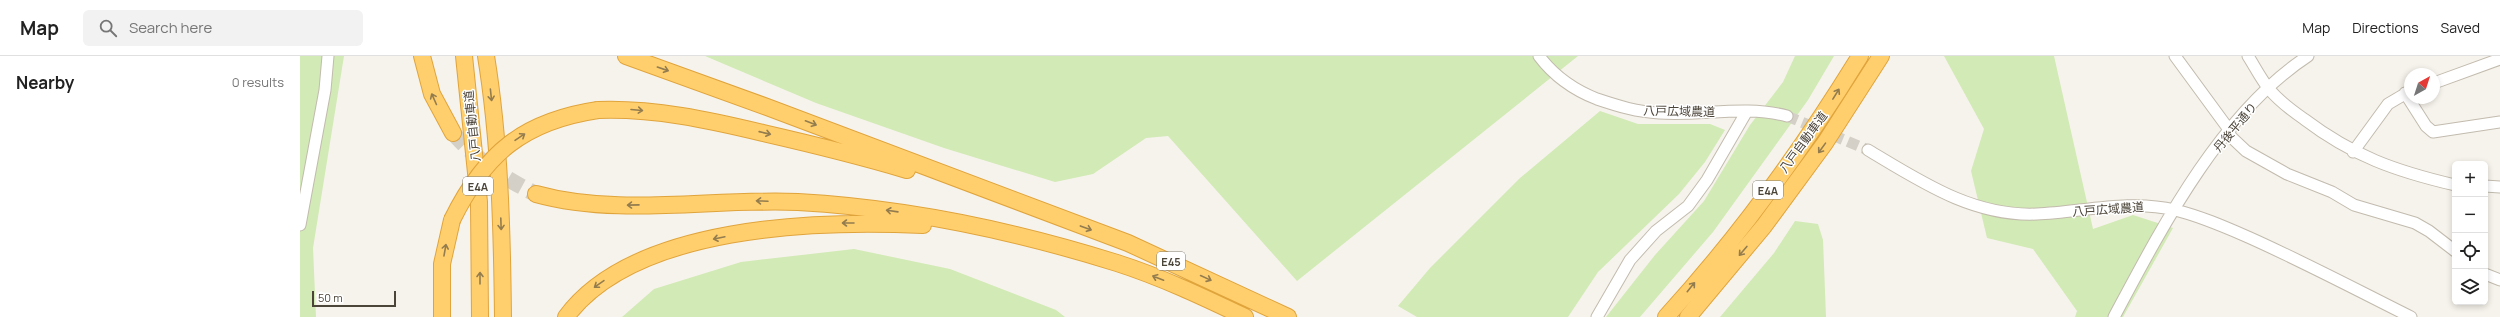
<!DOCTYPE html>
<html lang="en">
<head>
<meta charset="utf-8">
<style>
	:root { --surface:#fff; --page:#f2f2f2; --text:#222; --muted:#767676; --line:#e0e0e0 }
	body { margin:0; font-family:Manrope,"Noto Sans JP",sans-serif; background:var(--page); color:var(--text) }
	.controls { position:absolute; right:12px; bottom:12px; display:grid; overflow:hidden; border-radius:6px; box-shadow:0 2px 6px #0003 }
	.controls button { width:36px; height:36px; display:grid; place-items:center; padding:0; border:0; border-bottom:1px solid var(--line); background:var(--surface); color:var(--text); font:20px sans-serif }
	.compass { position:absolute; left:2104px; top:12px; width:36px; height:36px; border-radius:50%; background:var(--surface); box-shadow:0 2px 6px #0003; rotate:39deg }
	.scale { position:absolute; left:12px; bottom:10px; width:84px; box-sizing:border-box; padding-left:4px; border:2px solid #4b4439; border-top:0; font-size:11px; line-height:14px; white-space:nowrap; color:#4b4439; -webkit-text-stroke:3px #fff; paint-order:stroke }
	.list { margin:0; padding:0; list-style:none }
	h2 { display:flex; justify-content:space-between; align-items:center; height:52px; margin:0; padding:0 16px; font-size:17px }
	h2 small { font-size:13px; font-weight:400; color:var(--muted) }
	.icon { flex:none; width:22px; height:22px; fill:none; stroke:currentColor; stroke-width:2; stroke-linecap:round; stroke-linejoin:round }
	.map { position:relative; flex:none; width:2200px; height:261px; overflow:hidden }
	header { display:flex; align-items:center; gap:24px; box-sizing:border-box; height:56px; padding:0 20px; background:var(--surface); border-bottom:1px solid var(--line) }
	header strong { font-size:19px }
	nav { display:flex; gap:22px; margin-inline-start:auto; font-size:14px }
	.search { width:280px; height:36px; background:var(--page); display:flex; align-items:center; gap:10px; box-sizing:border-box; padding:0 14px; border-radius:6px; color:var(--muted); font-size:15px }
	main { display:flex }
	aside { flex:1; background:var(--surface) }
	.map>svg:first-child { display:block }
	.green { fill:#d2eab5 }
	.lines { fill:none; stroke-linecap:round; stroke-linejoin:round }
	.minor-tunnel { stroke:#d4d0c8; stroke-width:11; stroke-dasharray:11 5.5; stroke-linecap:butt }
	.highway-tunnel { stroke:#d4d0c8; stroke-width:16; stroke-dasharray:16 8; stroke-linecap:butt }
	.minor-casing { stroke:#c2bbae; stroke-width:13 }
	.highway-casing { stroke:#e0a43c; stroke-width:18 }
	.minor { stroke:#fff; stroke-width:11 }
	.highway { stroke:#ffcf6e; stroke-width:16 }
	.highway-bridge-casing { stroke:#e0a43c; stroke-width:18; stroke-linecap:butt }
	.highway-bridge { stroke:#ffcf6e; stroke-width:16 }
	.oneway { stroke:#937c4e }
	.labels { text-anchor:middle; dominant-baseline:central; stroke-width:3; stroke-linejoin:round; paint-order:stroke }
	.shield { fill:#fff; stroke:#817c74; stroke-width:1 }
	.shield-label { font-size:11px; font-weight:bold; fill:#4b4439 }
	.street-label { font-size:12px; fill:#4b4439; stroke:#fff }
</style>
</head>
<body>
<header>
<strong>Map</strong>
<div class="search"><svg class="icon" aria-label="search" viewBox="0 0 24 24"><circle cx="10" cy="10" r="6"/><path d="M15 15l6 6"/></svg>Search here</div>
<nav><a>Map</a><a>Directions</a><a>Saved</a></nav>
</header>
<main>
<aside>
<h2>Nearby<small>0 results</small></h2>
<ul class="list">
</ul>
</aside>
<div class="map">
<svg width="2200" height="261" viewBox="0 0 2200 261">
	<rect width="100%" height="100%" fill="#f6f3ec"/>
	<path class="green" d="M0 0H44L13 192 16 261H0Z
		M405 0H1278L997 225 868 80 846 82 793 118 755 126 644 92 516 47Z
		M1495 0H1534L1508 44 1413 176 1340 261H1306L1355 199 1404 145 1450 69 1483 26Z
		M1644 0H1754L1793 173 1833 159 1873 172 1823 261H1775L1777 255 1733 193 1687 182 1671 115 1684 73Z
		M1300 55 1338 68H1410L1425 74 1405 106 1379 138 1298 216 1268 261H1117L1098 250 1130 212 1220 122Z
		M1495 165 1518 168 1523 184 1526 261H1420L1474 197Z
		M554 193 650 213 756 254 765 261H322L354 233 441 206Z"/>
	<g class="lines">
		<path class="minor-tunnel" d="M1487 60 1568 94"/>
		<path class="highway-tunnel" d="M153 77C177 104 203 122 236 138"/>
		<g class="minor-casing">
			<path id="minor" d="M1239 0C1254 20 1274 34 1297 43 1318 50 1337 56 1359 57 1402 60 1445 49 1487 60
				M1875 0 1930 75
				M1948 0C1955 11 1961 23 1969 33 1979 45 1991 54 2004 63 2053 100 2095 115 2155 129
				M2134 27 2200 3
				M2105 37 2126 70 2133 76 2200 66
				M1928 78 1946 95 1987 118 2032 136 2054 149 2115 167 2129 175 2155 195
				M1568 94C1620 125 1673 161 1737 158 1782 156 1830 143 1875 154 1900 160 1925 171 1948 181 2004 206 2057 234 2111 261
				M2053 96 2088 48 2110 35
				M2185 130 2200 131
				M0 169 25 34 28 0
				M2185 218 2200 224
				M1297 261 1330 204 1356 175 1388 150 1407 124 1447 55
				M1814 261C1862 171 1921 57 2008 0"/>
		</g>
		<g class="highway-casing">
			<path id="highway" d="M122 0 132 38 153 77
				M164 0 179 146 180 261
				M186 0C200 86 202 174 203 261
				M326 0 467 51 828 187 988 261
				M298 54C354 52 409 64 463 77 511 88 560 100 607 114
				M236 138C319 161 412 142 498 146 606 152 715 175 817 207 861 221 903 241 945 261
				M142 261V208L152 164
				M266 261C334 169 518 164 623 169
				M1366 261C1438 182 1504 91 1560 0
				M1388 261 1464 170 1525 87 1581 0"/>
		</g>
		<use href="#minor" class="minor"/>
		<use href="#highway" class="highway"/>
		<g class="highway-bridge-casing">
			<path id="highway-bridge" d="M152 164C185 97 224 65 298 54"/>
		</g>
		<use href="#highway-bridge" class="highway-bridge"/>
	</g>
	<defs><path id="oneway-shaft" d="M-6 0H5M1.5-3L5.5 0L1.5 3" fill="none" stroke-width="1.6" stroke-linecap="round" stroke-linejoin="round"/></defs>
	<g class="oneway">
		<use href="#oneway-shaft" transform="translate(363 13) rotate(19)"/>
		<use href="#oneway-shaft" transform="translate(1536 38) rotate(-58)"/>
		<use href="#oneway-shaft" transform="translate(191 39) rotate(84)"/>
		<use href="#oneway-shaft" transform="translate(134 43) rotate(-114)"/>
		<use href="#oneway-shaft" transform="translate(337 54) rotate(5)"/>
		<use href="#oneway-shaft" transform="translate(511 67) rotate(21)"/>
		<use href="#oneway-shaft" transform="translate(465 77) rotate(13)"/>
		<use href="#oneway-shaft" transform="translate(220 81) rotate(-34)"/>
		<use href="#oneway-shaft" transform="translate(1522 92) rotate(126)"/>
		<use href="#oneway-shaft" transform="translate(462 145) rotate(-178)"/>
		<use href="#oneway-shaft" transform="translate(333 149) rotate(179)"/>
		<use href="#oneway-shaft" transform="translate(592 155) rotate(-172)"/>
		<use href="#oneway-shaft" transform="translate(548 167) rotate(180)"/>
		<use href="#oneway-shaft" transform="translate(201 168) rotate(88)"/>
		<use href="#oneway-shaft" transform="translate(786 172) rotate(20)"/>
		<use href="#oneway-shaft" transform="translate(419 182) rotate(168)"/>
		<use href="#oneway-shaft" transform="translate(145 194) rotate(-80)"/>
		<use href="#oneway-shaft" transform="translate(1443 195) rotate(130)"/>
		<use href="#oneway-shaft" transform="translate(180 222) rotate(-90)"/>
		<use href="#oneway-shaft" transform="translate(858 222) rotate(-159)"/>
		<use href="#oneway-shaft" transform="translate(906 222) rotate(25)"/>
		<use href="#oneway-shaft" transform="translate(299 228) rotate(145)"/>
		<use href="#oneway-shaft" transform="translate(1391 231) rotate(-51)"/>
	</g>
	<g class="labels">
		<g class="shield">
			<rect x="163" y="121" width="30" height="18" rx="3"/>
			<rect x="1453" y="125" width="30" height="18" rx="3"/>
			<rect x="857" y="196" width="28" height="18" rx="3"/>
		</g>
		<g class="shield-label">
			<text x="178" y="130">E4A</text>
			<text x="1468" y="134">E4A</text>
			<text x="871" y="205">E45</text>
		</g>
		<g class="street-label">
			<text transform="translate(1379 55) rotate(1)">八戸広域農道</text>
			<text transform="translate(172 70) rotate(-96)">八戸自動車道</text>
			<text transform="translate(1935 71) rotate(-50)">丹後平通り</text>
			<text transform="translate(1503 86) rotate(-54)">八戸自動車道</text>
			<text transform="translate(1808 153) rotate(-4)">八戸広域農道</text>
		</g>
	</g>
</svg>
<div class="controls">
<button>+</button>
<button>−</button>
<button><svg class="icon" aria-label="locate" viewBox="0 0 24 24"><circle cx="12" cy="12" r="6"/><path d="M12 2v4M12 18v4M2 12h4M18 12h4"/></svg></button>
<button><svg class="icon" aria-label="layers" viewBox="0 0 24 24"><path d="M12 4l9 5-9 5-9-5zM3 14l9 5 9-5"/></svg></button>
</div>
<svg class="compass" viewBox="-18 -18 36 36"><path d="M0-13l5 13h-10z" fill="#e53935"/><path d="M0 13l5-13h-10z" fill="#767676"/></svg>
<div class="scale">50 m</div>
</div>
</main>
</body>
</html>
